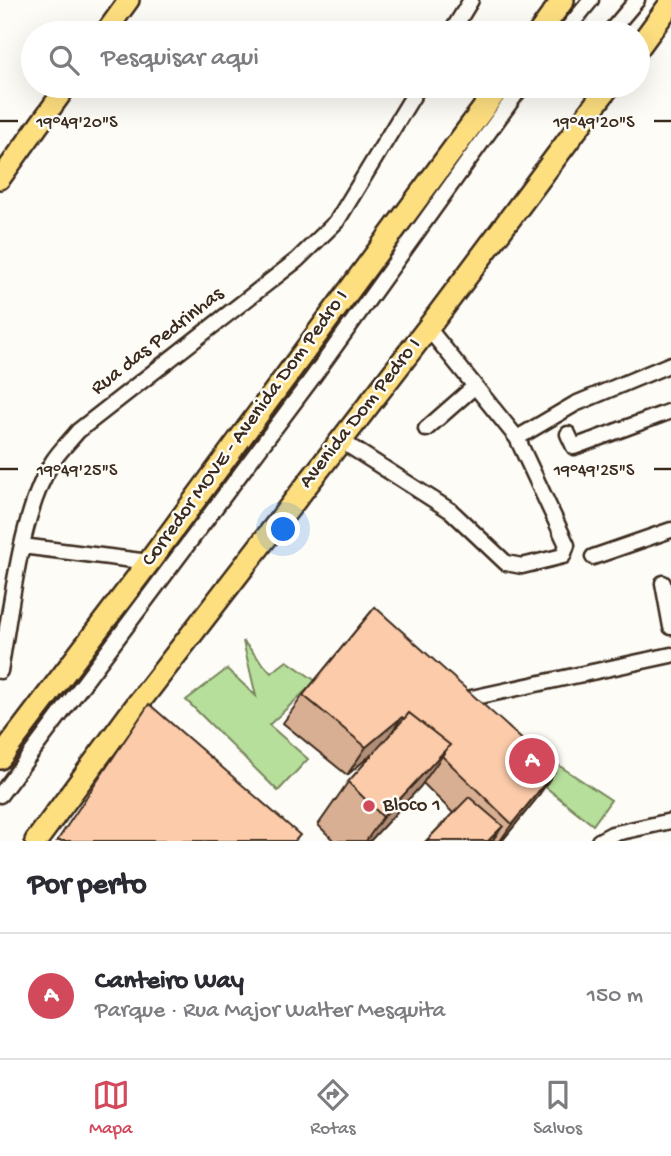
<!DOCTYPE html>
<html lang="pt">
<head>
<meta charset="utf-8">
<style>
	:root { --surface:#fff; --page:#f2f2f3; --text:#2b2b33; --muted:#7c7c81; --line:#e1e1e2; --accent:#d1495b }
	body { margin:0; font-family:"Gochi Hand",sans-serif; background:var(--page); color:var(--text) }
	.you { position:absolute; left:284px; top:530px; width:24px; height:24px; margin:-18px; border:5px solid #fff; border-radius:50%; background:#1a73e8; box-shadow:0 0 0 10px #1a73e833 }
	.badge { display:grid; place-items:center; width:46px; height:46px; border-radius:50%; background:var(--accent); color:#fff; font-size:23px; font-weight:700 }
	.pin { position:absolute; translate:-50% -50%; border:4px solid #fff; box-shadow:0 2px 7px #0006 }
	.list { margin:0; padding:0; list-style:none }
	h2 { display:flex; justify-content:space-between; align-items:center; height:91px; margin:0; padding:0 28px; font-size:30px }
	h2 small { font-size:23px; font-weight:400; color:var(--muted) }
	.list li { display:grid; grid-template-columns:46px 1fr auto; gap:21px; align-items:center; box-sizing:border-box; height:126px; padding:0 28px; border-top:2px solid var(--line) }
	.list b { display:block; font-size:26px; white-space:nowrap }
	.list p { margin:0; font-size:23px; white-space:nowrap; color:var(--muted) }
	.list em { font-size:23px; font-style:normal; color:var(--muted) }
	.icon { flex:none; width:38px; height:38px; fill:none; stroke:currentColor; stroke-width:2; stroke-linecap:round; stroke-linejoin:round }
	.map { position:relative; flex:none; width:671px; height:841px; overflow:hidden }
	.search { position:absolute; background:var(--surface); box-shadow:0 7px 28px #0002; left:21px; right:21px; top:21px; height:77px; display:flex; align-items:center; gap:18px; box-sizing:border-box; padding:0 24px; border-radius:38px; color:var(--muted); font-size:26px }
	.sheet { height:217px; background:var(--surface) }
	nav { display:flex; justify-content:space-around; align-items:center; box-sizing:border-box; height:98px; border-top:2px solid var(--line); background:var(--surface); font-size:19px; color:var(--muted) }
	nav a { display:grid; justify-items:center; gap:4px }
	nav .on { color:var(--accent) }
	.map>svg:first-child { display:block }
	.green { fill:#b6df9b; stroke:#78845c; stroke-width:2 }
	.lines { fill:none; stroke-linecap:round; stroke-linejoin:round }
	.minor-casing { stroke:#3b2a1e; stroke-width:19 }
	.major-casing { stroke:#3b2a1e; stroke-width:24 }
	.highway-casing { stroke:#3b2a1e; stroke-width:26 }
	.minor { stroke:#fdfcf7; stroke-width:14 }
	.major { stroke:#fedf80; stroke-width:19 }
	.highway { stroke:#fedf80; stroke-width:21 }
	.wall { fill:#d8af92; stroke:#3b2a1e; stroke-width:2 }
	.shaded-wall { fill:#b08e77; stroke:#3b2a1e; stroke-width:2 }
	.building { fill:#fbcbaa; stroke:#3b2a1e; stroke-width:2 }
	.ticks { fill:none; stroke:#3b2a1e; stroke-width:2.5 }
	.poi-dot { fill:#d1495b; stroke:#fdfcf7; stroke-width:2.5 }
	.labels { text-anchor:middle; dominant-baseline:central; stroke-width:5; stroke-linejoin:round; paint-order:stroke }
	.street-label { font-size:21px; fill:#3b2a1e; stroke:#fdfcf7 }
	.poi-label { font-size:21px; fill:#3b2a1e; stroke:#fdfcf7; text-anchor:start }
	.ticks-label { font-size:18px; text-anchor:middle; fill:#3b2a1e; stroke:#fdfcf7; stroke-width:5; stroke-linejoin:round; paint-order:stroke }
</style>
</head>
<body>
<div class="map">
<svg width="671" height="841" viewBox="0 0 671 841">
	<rect width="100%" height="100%" fill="#fdfcf7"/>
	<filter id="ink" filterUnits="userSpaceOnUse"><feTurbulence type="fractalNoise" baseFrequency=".0143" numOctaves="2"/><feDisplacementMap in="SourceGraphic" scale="14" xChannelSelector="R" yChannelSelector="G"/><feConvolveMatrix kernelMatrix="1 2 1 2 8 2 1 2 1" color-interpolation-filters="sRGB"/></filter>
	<g filter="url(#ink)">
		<path class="green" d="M243 641 271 673 287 661 316 681 269 725 308 759 278 791 186 700 227 669 256 696Z
			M472 708 611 800 593 825 463 721Z"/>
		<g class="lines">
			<g class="minor-casing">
				<path id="minor" d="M451 33 471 0
					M564 33 591 0
					M609 33 637 0
					M426 429 475 386
					M568 434 574 447 671 411
					M517 438 575 404 671 364
					M340 440 451 511 506 563 522 566 563 556 567 545 517 438 428 328
					M22 546 149 562
					M593 557 671 530
					M663 583 671 627
					M0 671C11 610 20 512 53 461 60 450 70 441 78 431L297 260 337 221 419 86
					M462 700 671 655
					M0 795 313 377 522 86
					M599 841 612 834 671 821"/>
			</g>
			<g class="major-casing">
				<path id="major" d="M105 33 129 0
					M0 179 67 86"/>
			</g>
			<g class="highway-casing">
				<path id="highway" d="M539 33 563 0
					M638 48 671 3
					M0 758 149 562 500 86
					M36 841 130 714 428 328 609 86"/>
			</g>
			<use href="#minor" class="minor"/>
			<use href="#major" class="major"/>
			<use href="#highway" class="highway"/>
		</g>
		<path class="wall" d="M375 607 537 798 502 841H426L453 813 423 783 370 841H334L318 825 348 782 377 750 347 775 283 723 303 695Z"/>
		<path class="shaded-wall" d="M402 717 383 745 347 775 366 747Z
			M450 745 420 787 370 841H366L383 817Z
			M556 770 537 798 502 841H500L512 824Z
			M503 826 492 841H488Z"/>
		<path class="building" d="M375 607 556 770 512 824 442 756 450 745 409 713 404 719 402 717 366 747 303 695Z
			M149 704 300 835 295 841H57Z
			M409 713 450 745 383 817 348 782Z
			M469 797 503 826 488 841H426Z"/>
	</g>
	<path class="ticks" d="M0 121H18M654 121H671M0 469H18M654 469H671"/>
	<circle class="poi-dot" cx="369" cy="806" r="7"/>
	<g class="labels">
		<g class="street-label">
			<text transform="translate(158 342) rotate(-38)">Rua das Pedrinhas</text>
			<text transform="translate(361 414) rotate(-52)">Avenida Dom Pedro I</text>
			<text transform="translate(246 429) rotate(-54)">Corredor MOVE - Avenida Dom Pedro I</text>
		</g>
		<g class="poi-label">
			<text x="383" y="806">Bloco 1</text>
		</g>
	</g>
	<g class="ticks-label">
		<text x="77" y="127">19°49'20"S</text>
		<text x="594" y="127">19°49'20"S</text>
		<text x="77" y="475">19°49'25"S</text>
		<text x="594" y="475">19°49'25"S</text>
	</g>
</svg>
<div class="you"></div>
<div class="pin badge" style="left:532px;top:761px">A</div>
<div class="search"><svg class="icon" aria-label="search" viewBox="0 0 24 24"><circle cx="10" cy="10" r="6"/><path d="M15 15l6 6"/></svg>Pesquisar aqui</div>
</div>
<section class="sheet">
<h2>Por perto<small></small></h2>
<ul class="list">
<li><span class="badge">A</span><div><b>Canteiro Way</b><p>Parque · Rua Major Walter Mesquita</p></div><em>150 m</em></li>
</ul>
</section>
<nav>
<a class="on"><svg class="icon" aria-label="map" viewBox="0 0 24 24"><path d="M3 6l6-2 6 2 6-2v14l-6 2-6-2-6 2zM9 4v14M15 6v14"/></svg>Mapa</a>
<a><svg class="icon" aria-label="directions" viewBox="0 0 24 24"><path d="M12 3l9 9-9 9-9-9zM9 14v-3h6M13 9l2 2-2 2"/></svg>Rotas</a>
<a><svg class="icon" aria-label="saved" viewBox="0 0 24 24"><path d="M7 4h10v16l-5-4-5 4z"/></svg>Salvos</a>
</nav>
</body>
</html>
